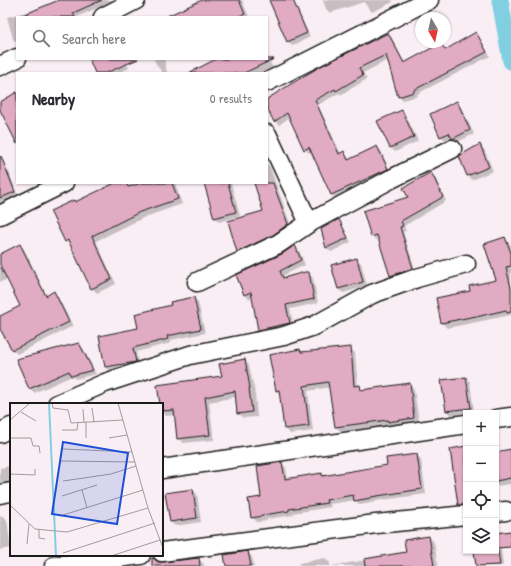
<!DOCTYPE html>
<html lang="en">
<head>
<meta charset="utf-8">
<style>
	:root { --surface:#fff; --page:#f2f2f3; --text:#2b2b33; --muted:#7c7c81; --line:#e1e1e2 }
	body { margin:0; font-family:"Patrick Hand",sans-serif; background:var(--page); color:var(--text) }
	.controls { position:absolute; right:12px; bottom:12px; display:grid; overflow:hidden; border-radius:0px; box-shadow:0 1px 3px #0004 }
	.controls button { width:36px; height:36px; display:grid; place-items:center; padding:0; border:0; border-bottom:1px solid var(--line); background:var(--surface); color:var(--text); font:20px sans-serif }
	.compass { position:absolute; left:415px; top:12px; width:36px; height:36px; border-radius:50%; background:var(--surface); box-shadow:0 1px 3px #0004; rotate:171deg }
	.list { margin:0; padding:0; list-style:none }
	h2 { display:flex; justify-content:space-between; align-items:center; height:52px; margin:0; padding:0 16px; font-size:17px }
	h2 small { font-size:13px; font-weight:400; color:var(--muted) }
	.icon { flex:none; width:22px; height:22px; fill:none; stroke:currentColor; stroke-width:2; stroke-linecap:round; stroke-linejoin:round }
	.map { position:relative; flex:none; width:511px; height:566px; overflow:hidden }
	.search { position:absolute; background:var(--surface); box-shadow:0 1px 3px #0004; left:16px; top:16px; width:252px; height:44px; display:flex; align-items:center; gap:10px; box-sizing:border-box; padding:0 14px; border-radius:0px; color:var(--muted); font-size:15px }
	.panel { position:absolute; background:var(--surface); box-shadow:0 1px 3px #0004; left:16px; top:72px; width:252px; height:112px; border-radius:0px }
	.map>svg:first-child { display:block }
	.shadow { fill:#0003 }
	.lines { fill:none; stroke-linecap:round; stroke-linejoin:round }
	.canal { stroke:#82cfe2; stroke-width:17 }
	.building { fill:#e1abc3; stroke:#1c1c1c }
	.minor-casing { stroke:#1c1c1c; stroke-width:21 }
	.minor { stroke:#fff; stroke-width:18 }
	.inset-river { fill:none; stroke:#82cfe2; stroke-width:2 }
	.inset-road { fill:none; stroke:#a19a9d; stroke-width:1 }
	.view { fill:#1d4ed8; fill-opacity:0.15; stroke:#1d4ed8; stroke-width:2 }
	.inset-edge { fill:none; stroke:#1c1c1c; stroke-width:2 }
</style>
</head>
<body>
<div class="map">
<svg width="511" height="566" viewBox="0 0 511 566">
	<rect width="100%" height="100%" fill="#f9eef3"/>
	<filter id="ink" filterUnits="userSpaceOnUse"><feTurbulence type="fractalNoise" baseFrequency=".025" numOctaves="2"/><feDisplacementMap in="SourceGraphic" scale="8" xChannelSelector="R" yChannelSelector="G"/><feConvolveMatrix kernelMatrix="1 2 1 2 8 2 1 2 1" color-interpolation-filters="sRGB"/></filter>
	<g filter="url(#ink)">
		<path class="shadow" d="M62 0H115L77 17H55Z
			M204 0H242L249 17H168Z
			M323 0H392L393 2 372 12 368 8 364 2 330 13 326 9Z
			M292 1 296 6 310 37 292 46 287 41Z
			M30 11 35 17H17V43L13 39 7 17Z
			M388 34 392 38 405 64 441 44 446 50 476 34 480 38 490 56 417 94 418 96 403 100 399 96 388 60 363 73 367 79 341 95 339 93 318 105 341 154 344 152 350 160 377 147 381 151 391 173 336 199 332 195 312 152 309 153 304 149 290 117 279 125 275 121 267 106V100Z
			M267 56 273 68 262 73H250L242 59H267Z
			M99 59H125L129 68 119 73H106Z
			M154 59H164L167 72 163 73 157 66Z
			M457 103 461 107 474 134 457 142 452 137 445 140 441 136Z
			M401 111 406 116 418 141 395 152 391 148Z
			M479 145 484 149 493 171 472 180 468 176 460 157Z
			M267 164 270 167 292 229 242 255 238 251 264 212 255 183H267Z
			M5 168 9 172 18 196 0 203V170Z
			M431 173 435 177 446 201 404 226 406 231 403 232 416 272 395 280 391 275 379 239 376 240 372 236Z
			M118 183H127L130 188 144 183H175L182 204 145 217 96 241 116 284 97 293 92 288 72 245 66 241 76 203Z
			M206 183H231L240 216 219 222 215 218Z
			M338 220 342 225 351 242 331 252 327 248Z
			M505 238 511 245V315L447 328 442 323 471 292 498 281Z
			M20 245 24 249 47 296 54 293 58 297 73 326 17 354 12 349 0 326V317L22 307 8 279 0 282V255Z
			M295 246 299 250 305 265 284 275 285 279 308 273 313 278 318 303 290 309 294 327 263 334 259 330 253 297 249 299 245 295 237 276 283 254Z
			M356 259 361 263 367 286 343 293 338 289 332 266Z
			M194 298 198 302 205 333 171 340V343L136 352 139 366 110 371 106 367 100 337 139 329 172 305Z
			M79 344 83 348 96 374 76 379 72 376 34 393 30 388 18 360Z
			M350 348 355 353 358 387 364 391 409 384 414 389 419 423 394 427 392 425 341 432 336 427 330 387 308 391 313 431 290 434 285 428 280 394 277 390 300 350 302 352Z
			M244 360 249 365 255 393 257 417 243 418 238 413 236 397 209 402 214 440 183 443 178 438 175 415 166 416 162 412V404H161L223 377Z
			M466 378 470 382 474 412 451 415 447 411 443 381Z
			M511 450V493L510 484 496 486V453Z
			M417 455 421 460 426 494 375 501 376 502 360 505 355 500 330 504 331 507 293 513 294 515 267 519V521L257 522 252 517 282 463 286 468 288 479 322 474 324 476 388 466Z
			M10 466 11 467V487L0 489V468Z
			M193 490 197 494 201 522 175 526 171 522Z
			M0 516H3L7 520 11 548 0 550Z
			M496 534 500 538 503 566H477L475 551H496Z
			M429 537 434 542 438 566H331L408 553Z
			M248 552 252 557 254 566H227Z
			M325 558 330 563V566H299V563Z
			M199 559 205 566H178Z"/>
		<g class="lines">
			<path class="canal" d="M500 0 511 61"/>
		</g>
		<path class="building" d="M59 0H102L73 13 75 17H18Z
			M202 0H239L245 14 237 17H165Z
			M269 0H293L307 33 287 42Z
			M476 32 487 52 414 90V92L398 97 386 55 359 68 363 75 336 91 335 89 315 100 339 154 344 151 348 160 377 146 388 169 331 195 309 147 304 150 287 113 274 122 267 108V99L294 82 321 66 388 33 404 63 441 43 445 50Z
			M89 59H138L106 73H95Z
			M216 59H274L244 73H189Z
			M17 92V144L0 110V102Z
			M457 101 470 130 452 139 449 133 440 137 430 114Z
			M402 110 414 137 390 148 377 121Z
			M480 144 489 167 467 176 459 156Z
			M1 156 15 192 0 198V157Z
			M431 172 443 197 401 221 403 226 400 227 413 268 390 276 377 235 371 237 363 211 408 197 403 188Z
			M115 183H126L128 187 141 183H172L178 199 140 212 92 236 112 279 91 289 68 240 65 242 50 211 74 200 75 202Z
			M204 183H228L236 212 214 218Z
			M254 183H273L288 224 273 235 237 252 228 221 263 211Z
			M339 219 348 238 326 248 321 229Z
			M505 237 511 253V266L506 267 511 288V312L507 313 506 310 476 317V316L441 323 436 298 470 291 469 286 496 280 484 244Z
			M20 244 46 296 54 291 69 322 12 350 0 329V316L20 306 0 265V254Z
			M295 245 301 260 280 271 283 278 305 272H309L314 299 286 305 290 323 258 330 251 292 244 295 236 275 282 254Z
			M357 258 363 282 338 289 331 265Z
			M194 297 201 329 167 336 168 339 133 348 136 362 105 367 99 336 138 328 135 314 171 305 170 302Z
			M79 343 93 370 71 376 69 371 29 389 16 359Z
			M351 347 354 386 360 385 361 390 410 383 414 418 388 422V420L335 427 328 382 304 386 309 426 284 429 279 390 276 391 269 355 300 349 301 352Z
			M245 359 250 388H249L252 412 237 414 235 391 205 397 210 435 177 439 174 410 162 411V404H160L157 385 222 376 219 364Z
			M466 377 471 408 446 411 441 380Z
			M466 446V505H458L450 449Z
			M511 449V478L496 481V452Z
			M417 454 422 489 371 497V498L354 501 353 495 326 500 327 503 289 509V511L263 515V516L251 518 248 499 261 497 257 466 282 462 285 479 322 473V476L387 465 386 458Z
			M193 489 197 518 170 522 165 493Z
			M511 531V547L496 548V533Z
			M429 536 434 566H365L364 559 406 552 404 540Z
			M248 551 251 566H226L224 555Z
			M474 551H498L500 565 476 566Z
			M152 558H153L158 562H163L199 558 200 566H152Z"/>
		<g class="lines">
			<g class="minor-casing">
				<path id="minor" d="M103 17 136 0
					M0 66 17 58
					M267 82 429 0
					M267 134 309 223
					M0 215 64 183
					M197 282 278 244 309 223 391 179 452 149
					M57 404 105 383 190 355 284 336 314 326 372 294 417 278 466 264
					M496 419 511 417
					M0 433 11 427
					M162 469 466 424
					M0 494 11 492
					M496 512 506 511
					M162 552 376 524 466 515
					M54 566 141 555"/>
			</g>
			<use href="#minor" class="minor"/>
		</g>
	</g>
	<g transform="translate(10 403)">
		<rect width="153" height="153" fill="#f9eef3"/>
		<path class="inset-river" d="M39 0 46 153"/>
		<path class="inset-road" d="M42 0 43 5 58 7 61 20 113 17M108 0 138 105 153 145M82 5 84 19M73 6 74 19M11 9 26 18M0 17 20 0M52 27H67L68 19M0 35H21L23 43H29L30 50M76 35V19M99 35 117 32M53 46 122 49M50 58 125 59M0 71 25 72V66M53 78 101 71 126 63M72 87 77 105M52 93 87 82M0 102 25 126 57 129 138 105M50 113 133 87M29 127V135L35 136M17 141 19 121M53 150 145 120M101 153 150 137"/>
		<path class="view" d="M53 39 118 50 107 121 42 111Z"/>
		<rect width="153" height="153" class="inset-edge"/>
	</g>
</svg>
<div class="controls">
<button>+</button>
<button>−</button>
<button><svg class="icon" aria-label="locate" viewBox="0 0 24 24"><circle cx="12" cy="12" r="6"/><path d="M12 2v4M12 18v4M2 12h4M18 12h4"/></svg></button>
<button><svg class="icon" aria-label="layers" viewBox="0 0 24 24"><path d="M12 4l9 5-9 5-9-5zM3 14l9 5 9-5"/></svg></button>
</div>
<svg class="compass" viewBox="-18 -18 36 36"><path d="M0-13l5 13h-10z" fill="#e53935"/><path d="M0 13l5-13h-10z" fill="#7c7c81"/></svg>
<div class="search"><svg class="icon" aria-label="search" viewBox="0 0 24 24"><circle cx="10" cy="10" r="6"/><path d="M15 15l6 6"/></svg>Search here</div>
<section class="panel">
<h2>Nearby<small>0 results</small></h2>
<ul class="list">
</ul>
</section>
</div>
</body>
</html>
